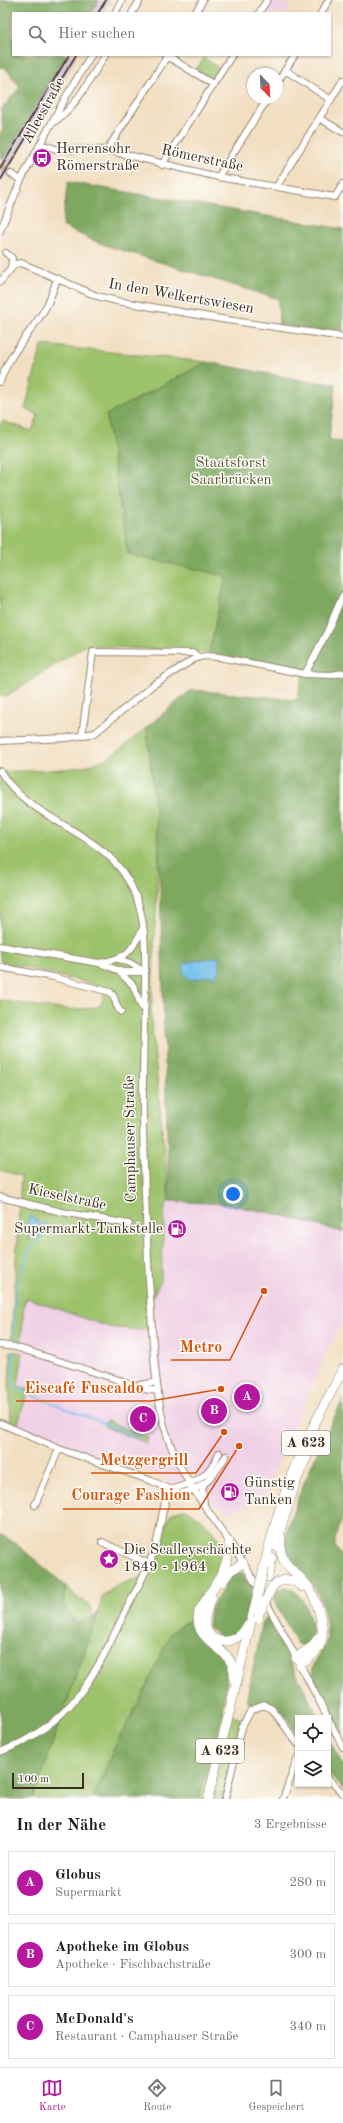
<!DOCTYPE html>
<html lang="de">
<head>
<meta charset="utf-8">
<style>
	:root { --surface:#fff; --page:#f2f2f2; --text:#202124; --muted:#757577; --line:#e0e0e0; --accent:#b5179e }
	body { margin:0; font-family:"Old Standard TT",serif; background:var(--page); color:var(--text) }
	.controls { position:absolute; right:12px; bottom:12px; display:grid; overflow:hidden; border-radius:0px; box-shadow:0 1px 3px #0004 }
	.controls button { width:36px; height:36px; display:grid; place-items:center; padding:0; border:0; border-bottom:1px solid var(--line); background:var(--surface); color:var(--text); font:20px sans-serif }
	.compass { position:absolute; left:247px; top:68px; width:36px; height:36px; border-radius:50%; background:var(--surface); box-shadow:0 1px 3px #0004; rotate:156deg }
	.scale { position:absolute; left:12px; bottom:10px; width:72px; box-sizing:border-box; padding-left:4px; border:2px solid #3b2a1e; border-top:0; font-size:11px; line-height:14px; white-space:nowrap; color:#3b2a1e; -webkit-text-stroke:3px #fdfcf7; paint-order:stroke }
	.you { position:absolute; left:233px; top:1194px; width:14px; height:14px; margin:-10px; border:3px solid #fff; border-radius:50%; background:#1a73e8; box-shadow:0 0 0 6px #1a73e833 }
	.badge { display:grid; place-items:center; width:26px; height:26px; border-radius:50%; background:var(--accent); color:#fff; font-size:13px; font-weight:700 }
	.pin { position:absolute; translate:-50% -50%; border:2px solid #fff; box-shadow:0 1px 4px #0006 }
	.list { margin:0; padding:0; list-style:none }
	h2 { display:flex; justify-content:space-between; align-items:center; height:52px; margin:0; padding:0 16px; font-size:17px }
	h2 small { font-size:13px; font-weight:400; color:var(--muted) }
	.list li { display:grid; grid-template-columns:26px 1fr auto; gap:12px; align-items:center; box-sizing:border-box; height:64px; margin:0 8px 8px; padding:0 8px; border:1px solid var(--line); border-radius:0px }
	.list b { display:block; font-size:15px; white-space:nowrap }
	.list p { margin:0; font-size:13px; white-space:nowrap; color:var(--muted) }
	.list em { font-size:13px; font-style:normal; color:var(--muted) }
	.icon { flex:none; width:22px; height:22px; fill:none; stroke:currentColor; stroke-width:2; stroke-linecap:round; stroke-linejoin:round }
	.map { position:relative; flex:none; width:343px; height:1799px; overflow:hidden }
	.search { position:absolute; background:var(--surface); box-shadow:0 1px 3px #0004; left:12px; right:12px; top:12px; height:44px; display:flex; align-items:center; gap:10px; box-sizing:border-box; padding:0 14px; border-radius:0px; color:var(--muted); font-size:15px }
	.sheet { height:268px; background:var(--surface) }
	nav { display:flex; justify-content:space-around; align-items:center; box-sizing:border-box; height:56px; border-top:1px solid var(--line); background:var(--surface); font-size:11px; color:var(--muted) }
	nav a { display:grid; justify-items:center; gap:2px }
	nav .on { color:var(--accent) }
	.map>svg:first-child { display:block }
	.built { fill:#f0d0e5 }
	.industrial { fill:#cebed2 }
	.green { fill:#9dc26c; stroke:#6c7645 }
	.forest { fill:#7ea860; stroke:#5c693f }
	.water { fill:#6fbfea; stroke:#557484 }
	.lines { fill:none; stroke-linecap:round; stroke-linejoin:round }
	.stream { stroke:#6fbfea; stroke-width:1.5 }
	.minor-tunnel { stroke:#cdbba1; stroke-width:6; stroke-dasharray:6 3; stroke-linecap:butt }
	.minor-casing { stroke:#968470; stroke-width:8 }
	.highway-casing { stroke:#968470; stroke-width:10 }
	.minor { stroke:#fff; stroke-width:6 }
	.highway { stroke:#fff; stroke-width:9 }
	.rail { stroke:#3b2a1e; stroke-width:1.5 }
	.highway-bridge-casing { stroke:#968470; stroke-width:10; stroke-linecap:butt }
	.highway-bridge { stroke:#fff; stroke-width:9 }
	.labels { text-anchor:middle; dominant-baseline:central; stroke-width:3; stroke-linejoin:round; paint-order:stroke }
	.shield { fill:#fdfcf7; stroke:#75695f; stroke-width:1 }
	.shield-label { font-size:14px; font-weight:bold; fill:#3b2a1e }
	.street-label { font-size:15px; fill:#3b2a1e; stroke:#fdfcf7 }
	.poi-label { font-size:15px; fill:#3b2a1e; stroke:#fdfcf7; text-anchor:start }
	.park-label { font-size:15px; fill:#585835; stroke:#fdfcf7 }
	.leader { fill:none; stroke:#d7540e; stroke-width:1.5 }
	.callout-dot { fill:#d7540e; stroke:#fdfcf7; stroke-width:1.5 }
	.callout-label { font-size:16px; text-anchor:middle; font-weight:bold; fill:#d7540e; stroke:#fdfcf7; stroke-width:3; stroke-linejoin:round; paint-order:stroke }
</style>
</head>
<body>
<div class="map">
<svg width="343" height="1799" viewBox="0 0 343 1799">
	<rect width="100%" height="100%" fill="#fdfcf7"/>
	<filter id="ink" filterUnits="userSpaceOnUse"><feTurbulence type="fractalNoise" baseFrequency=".025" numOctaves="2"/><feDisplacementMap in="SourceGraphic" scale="8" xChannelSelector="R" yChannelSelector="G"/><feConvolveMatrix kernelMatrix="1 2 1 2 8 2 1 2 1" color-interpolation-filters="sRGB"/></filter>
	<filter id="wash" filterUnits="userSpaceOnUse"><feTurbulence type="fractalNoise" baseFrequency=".012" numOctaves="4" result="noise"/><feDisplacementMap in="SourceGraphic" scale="16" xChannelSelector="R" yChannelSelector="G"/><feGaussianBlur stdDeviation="0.9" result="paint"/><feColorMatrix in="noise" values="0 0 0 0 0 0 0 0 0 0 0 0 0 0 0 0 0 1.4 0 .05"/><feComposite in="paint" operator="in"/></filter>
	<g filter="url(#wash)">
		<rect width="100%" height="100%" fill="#f2dfc2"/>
		<path class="built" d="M272 0H280L291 8 288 13H264Z
			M169 1201 225 1204 276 1214 343 1232V1320L326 1354 262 1499 231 1512 215 1505 190 1472 175 1485 152 1473 88 1454 17 1426 28 1390 18 1386 23 1353 21 1346 24 1304 27 1298 109 1327 149 1302 165 1207Z"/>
		<path class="industrial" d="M99 0H111L104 13H91Z
			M66 55H78L0 184V164Z"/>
		<path class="green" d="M204 58 219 68 211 80 196 70Z
			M42 345 207 362 106 415 128 554 227 576 209 653 86 645 6 696H0V426L2 421 32 431 38 415 25 409Z
			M147 727 159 851 151 1017 169 1201 165 1207 161 1281 149 1302V1331L109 1327 27 1298 24 1304 21 1346 11 1344 21 1176 0 1170V1000C29 1005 72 1014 100 1006L104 997V987L0 961V772C28 770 78 772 103 760 119 752 133 739 147 727Z
			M11 1351 23 1353 18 1386 29 1389 17 1426 11 1423 9 1383Z
			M106 1421 148 1438 146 1443 104 1426Z
			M186 1509C203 1519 223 1537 226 1557L203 1596 192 1619 180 1625 116 1744 93 1799H33L98 1613 102 1596 118 1585 148 1575 155 1561 166 1524 171 1514 179 1510Z
			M66 1586 81 1601 83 1599 93 1611 78 1625C63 1608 61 1608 66 1586Z
			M221 1711 241 1719 223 1799H199Z"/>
		<path class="forest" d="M0 0H99L91 13H13V55H66L4 158 0 157V133L3 130 1 110 20 87 4 66 0 68Z
			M68 182 343 229V334L279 325 278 299 99 243 62 226Z
			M207 362 306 381 336 384 329 439 343 442V1232L276 1214 225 1204 169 1201 159 851 147 727 191 690 297 700 303 672 209 653 226 576 128 554 106 415Z
			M343 1399V1515L335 1540V1546L343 1559V1733L313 1681C309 1657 328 1653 327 1633 327 1617 320 1591 308 1579 300 1572 292 1566 287 1557 274 1535 331 1424 343 1399Z
			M0 1534 15 1543 66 1586C61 1607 63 1608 77 1624L98 1613 33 1799H0Z
			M237 1571 242 1573 253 1587 243 1628 238 1633 226 1639 219 1636 208 1627 210 1609 233 1573Z
			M284 1587C308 1585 325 1655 297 1644L273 1598 276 1591Z
			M267 1618 319 1718H298V1736C286 1718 277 1693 251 1705L247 1698 263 1620Z
			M192 1619C194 1650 215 1641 225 1663 234 1682 206 1774 199 1799H93L116 1744 141 1698 171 1632Z
			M328 1738 343 1765V1789L328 1772Z"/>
		<path class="water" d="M219 957 220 969 215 977 209 976 191 980 183 973 184 965 188 962Z
			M31 1216 40 1224 48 1223 41 1237 38 1238 37 1233 31 1230 29 1241 27 1223 29 1217Z"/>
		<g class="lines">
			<path class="stream" d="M0 2 1 0
				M14 1343 15 1297 17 1287 29 1251 39 1238
				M13 1351V1382L19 1390 140 1438"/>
		</g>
	</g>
	<g filter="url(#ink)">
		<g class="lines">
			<path class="minor-tunnel" d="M0 167 11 174"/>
			<g class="minor-casing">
				<path id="minor" d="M115 13 122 0
					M132 13 140 0
					M195 13 203 0
					M259 13 267 0
					M321 13 329 0
					M165 55 213 84
					M285 70 331 100
					M277 83 295 55
					M319 118 343 132
					M53 123C77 106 90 79 105 55
					M41 144 56 149 107 150 218 177 335 197 343 184
					M107 150 168 55
					M162 165 232 55
					M11 174 21 180
					M218 177 268 98
					M277 186 343 80
					M0 231 21 180 64 100 91 55
					M6 253 12 258 11 268
					M0 282 15 264 21 263 97 296 117 301 227 320 343 337
					M0 382C9 353 31 333 46 307 51 298 54 288 57 278
					M305 674 327 632 343 595
					M82 736 93 652 194 653 198 657
					M0 741 67 738 95 733 153 685 194 659 204 656 219 657 305 674 331 675 343 673
					M0 771C33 826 109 829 135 894 147 923 145 956 145 988 144 1022 143 1055 143 1089 142 1152 146 1216 149 1280 152 1323 153 1369 161 1412 172 1472 213 1514 244 1564 274 1614 301 1666 328 1718
					M0 946 99 963 123 972H145
					M118 959 130 963 145 972
					M99 963C127 958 131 953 143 928
					M0 967 53 977 110 992C117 997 114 1006 121 1012
					M118 971 133 985 142 1008
					M0 1197 62 1212 129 1224
					M0 1345 15 1347 119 1380 136 1388 158 1391
					M135 1386 157 1382
					M0 1423 59 1449 152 1481 179 1494 193 1490 206 1482 216 1471 226 1456
					M169 1490C194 1483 209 1478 219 1453
					M204 1503 202 1489 205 1483
					M35 1505 59 1449
					M102 1542 149 1564
					M328 1719 343 1747
					M0 1752C72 1724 94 1677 125 1612 135 1592 147 1572 154 1551 161 1531 161 1510 169 1490
					M328 1778 343 1794
					M225 1799 242 1727 251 1710 264 1705 272 1709 298 1744
					M283 1799 298 1757"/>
			</g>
			<g class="highway-casing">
				<path id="highway" d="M281 1537C277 1568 296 1568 309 1588 314 1595 316 1603 319 1611 326 1637 324 1650 300 1665
					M229 1542C231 1567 211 1590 199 1611 191 1647 238 1644 234 1680
					M275 1546 295 1484 309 1451
					M264 1567C273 1529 284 1491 300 1454 313 1425 329 1397 343 1369
					M268 1577 272 1558
					M222 1582 230 1571 243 1563
					M272 1587C282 1577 292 1578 302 1587
					M212 1598C208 1606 204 1614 205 1622 207 1647 237 1647 247 1626
					M296 1658 313 1646 318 1638
					M208 1799 254 1610"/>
			</g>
			<use href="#minor" class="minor"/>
			<use href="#highway" class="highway"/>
			<path class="rail" d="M98 13 106 0
				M0 169 69 55
				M0 181 76 55"/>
			<g class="highway-bridge-casing">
				<path id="highway-bridge" d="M262 1608 272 1587
					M254 1610 264 1567
					M258 1618 262 1602"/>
			</g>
			<use href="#highway-bridge" class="highway-bridge"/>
		</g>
	</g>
	<defs>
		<g id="bus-disc" transform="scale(1)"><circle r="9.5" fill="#b5179e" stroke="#fdfcf7"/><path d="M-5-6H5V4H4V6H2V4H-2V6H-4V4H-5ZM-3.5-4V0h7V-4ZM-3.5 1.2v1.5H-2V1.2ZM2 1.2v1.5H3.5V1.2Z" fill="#fff"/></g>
		<g id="fuel-disc" transform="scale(1)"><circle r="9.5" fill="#b5179e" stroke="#fdfcf7"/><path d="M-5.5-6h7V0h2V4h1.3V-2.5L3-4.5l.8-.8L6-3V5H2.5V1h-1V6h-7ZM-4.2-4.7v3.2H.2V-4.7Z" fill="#fff"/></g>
		<g id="sight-disc" transform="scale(1)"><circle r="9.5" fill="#b5179e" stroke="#fdfcf7"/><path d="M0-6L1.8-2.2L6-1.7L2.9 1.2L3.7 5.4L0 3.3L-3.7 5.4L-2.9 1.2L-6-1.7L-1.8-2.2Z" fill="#fff"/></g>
	</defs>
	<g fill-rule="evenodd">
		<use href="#bus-disc" x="42" y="158"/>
		<use href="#fuel-disc" x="177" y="1229"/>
		<use href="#fuel-disc" x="230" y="1492"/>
		<use href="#sight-disc" x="109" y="1559"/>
	</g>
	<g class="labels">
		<g class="shield">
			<rect x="282" y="1431" width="48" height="24" rx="3"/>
			<rect x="196" y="1739" width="48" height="24" rx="3"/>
		</g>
		<g class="shield-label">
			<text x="306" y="1443">A 623</text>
			<text x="220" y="1751">A 623</text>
		</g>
		<g class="street-label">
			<text transform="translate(44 111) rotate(-61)">Alleestraße</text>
			<text transform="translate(202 159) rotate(12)">Römerstraße</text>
			<text transform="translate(181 297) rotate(10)">In den Welkertswiesen</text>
			<text transform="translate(131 1139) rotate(-91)">Camphauser Straße</text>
			<text transform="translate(67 1198) rotate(12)">Kieselstraße</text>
		</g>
		<g class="poi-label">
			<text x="56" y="149">Herrensohr<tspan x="56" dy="17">Römerstraße</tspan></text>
			<text x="163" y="1229" text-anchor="end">Supermarkt-Tankstelle</text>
			<text x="244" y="1483">Günstig<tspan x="244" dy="17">Tanken</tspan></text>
			<text x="123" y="1550">Die Scalleyschächte<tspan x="123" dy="17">1849 - 1964</tspan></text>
		</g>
		<g class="park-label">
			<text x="231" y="463">Staatsforst<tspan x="231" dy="17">Saarbrücken</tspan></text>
		</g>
	</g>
	<path class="leader" d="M264 1291L230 1360H171M221 1389L151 1401H16M224 1432L196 1473H91M239 1446L199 1509H63"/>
	<g class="callout-dot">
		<circle cx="264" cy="1291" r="4"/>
		<circle cx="221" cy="1389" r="4"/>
		<circle cx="224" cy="1432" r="4"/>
		<circle cx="239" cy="1446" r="4"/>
	</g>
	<g class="callout-label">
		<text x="201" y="1352">Metro</text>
		<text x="84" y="1393">Eiscafé Fuscaldo</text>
		<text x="144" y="1465">Metzgergrill</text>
		<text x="131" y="1500">Courage Fashion</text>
	</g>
</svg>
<div class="controls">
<button><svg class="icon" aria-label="locate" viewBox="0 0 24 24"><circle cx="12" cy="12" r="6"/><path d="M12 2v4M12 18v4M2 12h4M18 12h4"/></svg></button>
<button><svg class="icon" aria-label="layers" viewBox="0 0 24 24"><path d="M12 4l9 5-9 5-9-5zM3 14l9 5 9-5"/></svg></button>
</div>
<svg class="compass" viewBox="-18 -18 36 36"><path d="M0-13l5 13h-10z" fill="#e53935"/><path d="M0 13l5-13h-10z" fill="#757577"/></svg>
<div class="scale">100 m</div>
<div class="you"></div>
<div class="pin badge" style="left:247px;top:1397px">A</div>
<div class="pin badge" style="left:214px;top:1411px">B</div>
<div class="pin badge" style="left:143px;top:1419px">C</div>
<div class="search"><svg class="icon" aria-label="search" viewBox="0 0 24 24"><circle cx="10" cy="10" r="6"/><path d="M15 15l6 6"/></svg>Hier suchen</div>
</div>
<section class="sheet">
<h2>In der Nähe<small>3 Ergebnisse</small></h2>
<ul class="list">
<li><span class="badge">A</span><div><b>Globus</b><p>Supermarkt</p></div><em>280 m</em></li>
<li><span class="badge">B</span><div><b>Apotheke im Globus</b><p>Apotheke · Fischbachstraße</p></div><em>300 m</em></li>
<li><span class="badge">C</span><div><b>McDonald's</b><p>Restaurant · Camphauser Straße</p></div><em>340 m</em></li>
</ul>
</section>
<nav>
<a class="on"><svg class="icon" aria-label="map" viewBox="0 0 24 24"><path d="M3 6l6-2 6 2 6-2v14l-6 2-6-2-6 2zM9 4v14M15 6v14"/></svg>Karte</a>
<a><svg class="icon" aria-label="directions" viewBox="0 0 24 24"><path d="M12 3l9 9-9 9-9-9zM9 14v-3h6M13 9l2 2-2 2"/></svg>Route</a>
<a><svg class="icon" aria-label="saved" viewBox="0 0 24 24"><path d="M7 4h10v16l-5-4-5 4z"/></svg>Gespeichert</a>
</nav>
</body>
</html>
